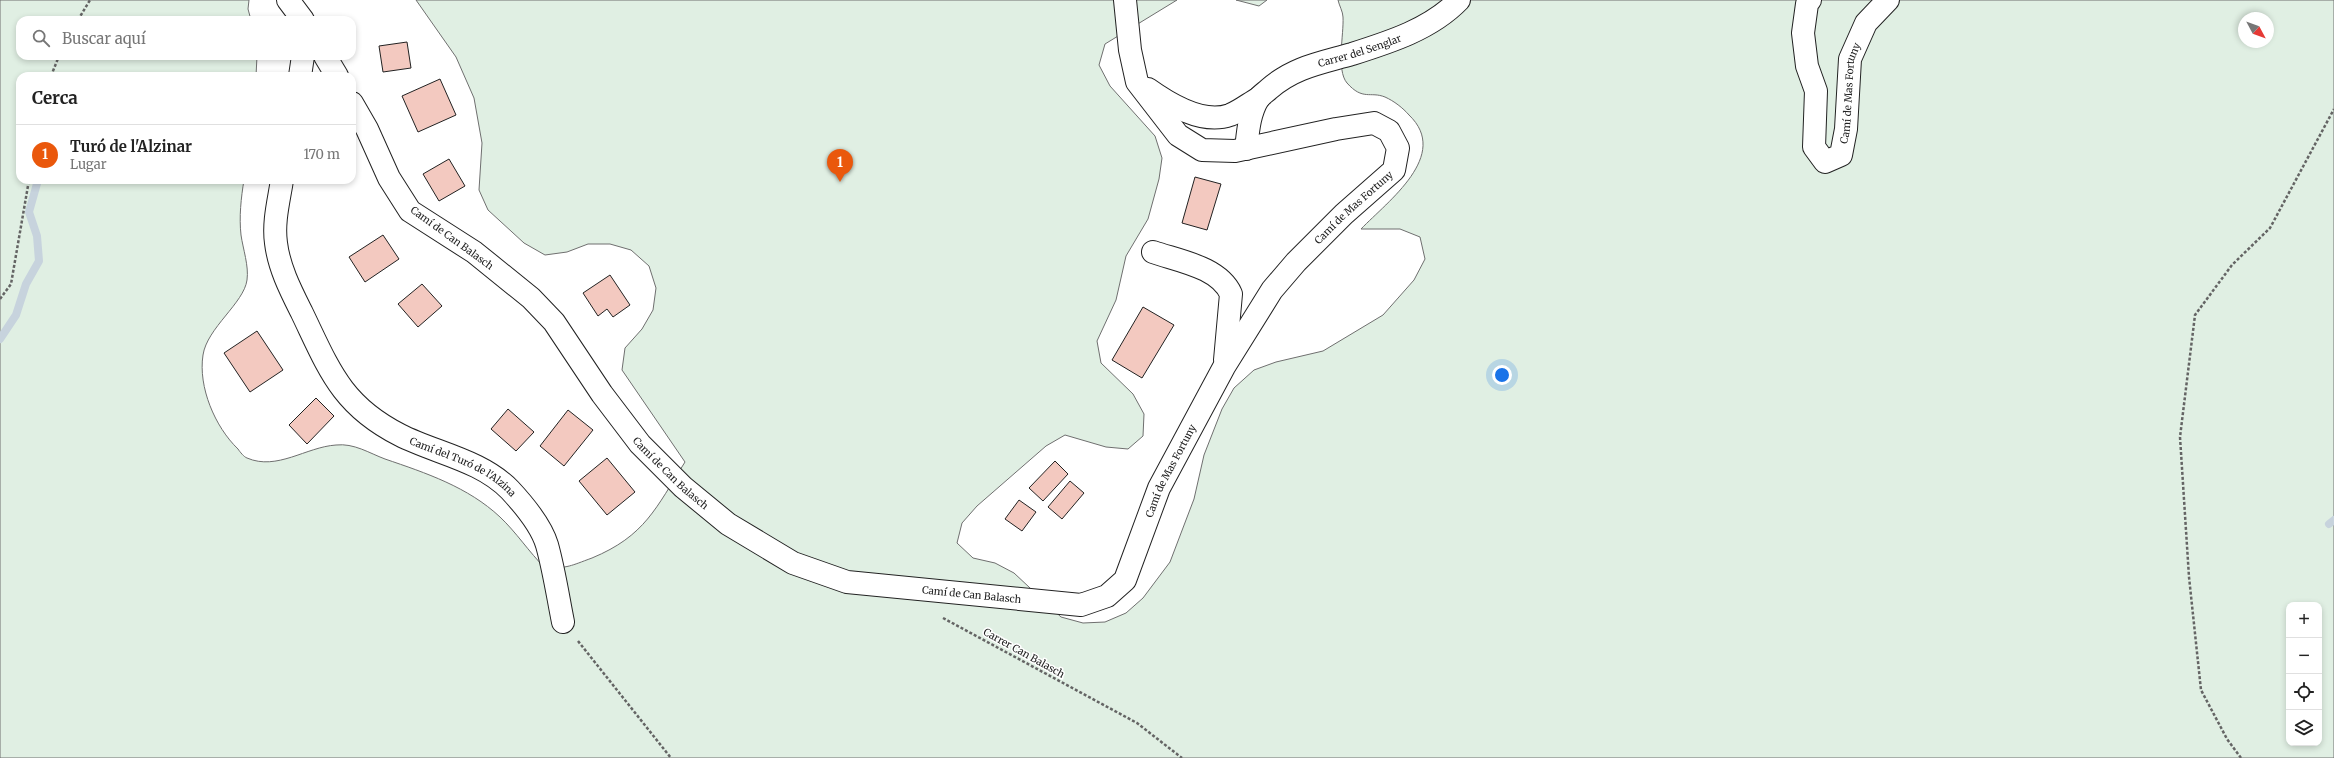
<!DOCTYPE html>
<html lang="es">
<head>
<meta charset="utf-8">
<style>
	:root { --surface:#fff; --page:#f6f6f6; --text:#222; --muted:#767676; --line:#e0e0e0; --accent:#ea580c }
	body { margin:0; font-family:Merriweather,serif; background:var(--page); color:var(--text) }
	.controls { position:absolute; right:12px; bottom:12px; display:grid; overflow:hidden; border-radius:8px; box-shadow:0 2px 6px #0003 }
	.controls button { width:36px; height:36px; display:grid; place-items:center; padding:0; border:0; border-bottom:1px solid var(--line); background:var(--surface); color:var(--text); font:20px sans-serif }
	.compass { position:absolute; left:2238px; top:12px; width:36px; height:36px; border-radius:50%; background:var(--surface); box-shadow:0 2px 6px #0003; rotate:131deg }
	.you { position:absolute; left:1502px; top:375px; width:14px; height:14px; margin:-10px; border:3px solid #fff; border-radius:50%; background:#1a73e8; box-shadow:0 0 0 6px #1a73e833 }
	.badge { display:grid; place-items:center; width:26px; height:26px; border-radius:50%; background:var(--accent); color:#fff; font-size:13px; font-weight:700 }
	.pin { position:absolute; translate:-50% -33px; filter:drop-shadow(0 1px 2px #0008) }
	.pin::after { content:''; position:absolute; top:21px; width:14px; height:12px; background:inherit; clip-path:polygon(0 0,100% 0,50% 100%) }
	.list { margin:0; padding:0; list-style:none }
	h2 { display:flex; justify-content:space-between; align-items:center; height:52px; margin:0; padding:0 16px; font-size:17px }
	h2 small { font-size:13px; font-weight:400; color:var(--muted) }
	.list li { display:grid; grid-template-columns:26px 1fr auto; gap:12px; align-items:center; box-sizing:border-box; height:60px; padding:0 16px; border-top:1px solid var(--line) }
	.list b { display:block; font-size:15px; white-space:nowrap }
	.list p { margin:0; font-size:13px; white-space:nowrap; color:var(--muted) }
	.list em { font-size:13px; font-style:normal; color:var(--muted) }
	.icon { flex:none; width:22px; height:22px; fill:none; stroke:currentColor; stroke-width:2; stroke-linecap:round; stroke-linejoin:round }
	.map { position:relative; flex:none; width:2334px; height:758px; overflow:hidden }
	.search { position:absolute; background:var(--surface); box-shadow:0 2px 6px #0003; left:16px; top:16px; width:340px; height:44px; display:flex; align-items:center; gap:10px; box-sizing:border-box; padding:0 14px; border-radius:12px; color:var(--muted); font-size:15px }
	.panel { position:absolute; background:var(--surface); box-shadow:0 2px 6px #0003; left:16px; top:72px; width:340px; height:112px; border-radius:12px }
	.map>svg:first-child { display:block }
	.green { fill:#e0efe3; stroke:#6f6f6f; fill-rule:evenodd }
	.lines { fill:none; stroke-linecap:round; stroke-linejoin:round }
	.stream { stroke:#c7d3dd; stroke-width:8 }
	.building { fill:#f3c9c0; stroke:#222 }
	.minor-casing { stroke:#222; stroke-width:24 }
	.path { stroke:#646464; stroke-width:2.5; stroke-dasharray:3 2; stroke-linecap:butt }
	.minor { stroke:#fff; stroke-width:22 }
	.labels { text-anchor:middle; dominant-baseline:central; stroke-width:3; stroke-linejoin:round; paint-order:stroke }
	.street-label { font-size:10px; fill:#222; stroke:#fff }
</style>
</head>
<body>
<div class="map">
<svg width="2334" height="758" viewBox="0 0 2334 758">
	<rect width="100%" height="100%" fill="#fff"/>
	<path class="green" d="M0 0H249L248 9 251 20H20V56H257L256 76H20V180H244C241 198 239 217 241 235 243 249 249 266 247 280 244 303 207 328 203 355 198 387 215 427 238 449 240 452 244 457 247 458 277 471 306 447 336 445 354 443 369 453 385 459 426 473 468 487 500 517 516 532 529 552 545 568 569 568 570 566 592 558 645 536 656 508 685 462L622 370 625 348 642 329 653 310 656 288 649 266 631 250 610 244H588L567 252 545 255 524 243 488 210 479 190 482 143 474 98 456 57 416 0H1177L1105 44 1099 65 1110 86 1155 136 1162 158 1159 179 1148 219 1126 256 1116 300 1097 341 1101 363 1133 394 1144 414 1143 436 1128 449 1106 447 1065 435 1046 446 977 506 962 523 957 543 973 558 995 563 1014 573 1061 617 1083 623 1105 622 1126 613 1143 598 1170 562 1194 499 1204 455 1222 409 1234 388 1254 370 1276 362 1323 351 1383 315 1414 280 1425 259 1420 237 1400 229H1361C1388 201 1451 155 1409 115 1403 108 1394 101 1385 97 1370 91 1363 101 1347 83 1336 70 1344 34 1343 17 1343 12 1339 5 1338 0H2334V758H0ZM2244 18H2268V42H2244ZM2289 605H2319V743H2289Z
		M1236 0H1267L1259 6Z"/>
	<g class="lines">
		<path class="stream" d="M0 339 16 315 26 284 39 261 37 236 29 212 38 180
			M2329 524 2334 520"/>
	</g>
	<path class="building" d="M407 42 411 68 383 72 379 46Z
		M440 79 456 115 418 132 402 96Z
		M449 159 465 186 439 201 423 174Z
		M1195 177 1221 184 1207 230 1182 223Z
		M383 235 399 259 365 282 349 257Z
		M610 275 630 305 613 317 607 309 598 316 583 293Z
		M422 284 442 306 418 327 398 304Z
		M1143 307 1174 325 1142 378 1112 360Z
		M257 331 283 370 250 392 224 353Z
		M316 398 334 416 307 444 289 425Z
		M508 409 534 432 516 451 491 429Z
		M568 410 593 430 564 466 540 446Z
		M607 458 635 492 607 515 579 481Z
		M1055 461 1068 474 1043 501 1029 488Z
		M1070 481 1084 493 1062 519 1048 507Z
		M1019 500 1036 512 1022 531 1005 519Z"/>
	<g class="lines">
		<g class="minor-casing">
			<g id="minor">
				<path d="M288 0 303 20"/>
				<path id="s1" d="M1810 0 1807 4 1803 33 1807 66 1816 91 1814 147 1825 162 1841 155 1846 129 1850 59 1866 23 1888 0"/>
				<path d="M325 56 337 76"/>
				<path d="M300 76 303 56"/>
				<path d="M1148 89C1169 104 1202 125 1230 115 1240 111 1250 103 1259 98"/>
				<path id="s2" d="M352 103 367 129 389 178 410 211 474 252 531 298 554 322 602 394 640 444 683 487 728 524 793 563 847 582 1081 605 1107 596 1125 580 1159 488 1224 367 1272 290 1296 262 1344 214 1394 170 1398 148 1389 131 1374 123 1336 129 1235 151 1202 150 1178 135 1137 82 1130 50 1125 0"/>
				<path id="s3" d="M1246 149C1248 132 1249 114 1258 99 1261 95 1266 92 1269 89 1294 67 1321 63 1352 54 1390 42 1431 29 1459 0"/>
				<path id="s4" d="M282 180C279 200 273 222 276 243 279 268 291 291 302 313 329 369 341 405 400 435 435 453 481 460 510 490 524 505 541 525 547 545 554 570 558 597 563 622"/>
				<path d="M1153 252C1179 261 1219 267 1231 294L1225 360"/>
			</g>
		</g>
		<path class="path" d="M78 20 90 0
			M51 76 59 56
			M0 299 11 284 29 180
			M943 618 1137 723 1182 758
			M578 641 671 758
			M2241 758 2227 739 2201 690 2189 577 2180 437 2195 315 2232 265 2270 228 2334 109"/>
		<use href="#minor" class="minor"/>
	</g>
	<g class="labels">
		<g class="street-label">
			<text stroke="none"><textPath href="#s3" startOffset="166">Carrer del Senglar</textPath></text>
			<text stroke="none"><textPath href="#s1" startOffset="249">Camí de Mas Fortuny</textPath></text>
			<text stroke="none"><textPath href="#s2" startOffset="1436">Camí de Mas Fortuny</textPath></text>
			<text transform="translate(452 238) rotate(36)">Camí de Can Balasch</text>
			<text stroke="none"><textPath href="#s4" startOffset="370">Camí del Turó de l'Alzina</textPath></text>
			<text stroke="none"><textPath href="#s2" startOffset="1112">Camí de Mas Fortuny</textPath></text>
			<text stroke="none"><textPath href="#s2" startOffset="497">Camí de Can Balasch</textPath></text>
			<text stroke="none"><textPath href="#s2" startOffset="832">Camí de Can Balasch</textPath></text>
			<text transform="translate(1024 653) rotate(29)">Carrer Can Balasch</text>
		</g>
	</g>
</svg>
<div class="controls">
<button>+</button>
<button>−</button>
<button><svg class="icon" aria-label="locate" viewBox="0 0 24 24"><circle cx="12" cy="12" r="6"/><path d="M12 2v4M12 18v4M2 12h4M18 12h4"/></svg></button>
<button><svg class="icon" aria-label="layers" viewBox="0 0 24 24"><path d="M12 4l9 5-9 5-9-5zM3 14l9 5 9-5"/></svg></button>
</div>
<svg class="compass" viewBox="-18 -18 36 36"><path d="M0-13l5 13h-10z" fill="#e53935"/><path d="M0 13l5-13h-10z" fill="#767676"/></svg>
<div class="you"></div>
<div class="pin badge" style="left:840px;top:182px">1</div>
<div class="search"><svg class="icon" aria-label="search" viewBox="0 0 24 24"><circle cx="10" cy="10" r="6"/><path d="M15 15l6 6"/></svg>Buscar aquí</div>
<section class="panel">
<h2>Cerca<small></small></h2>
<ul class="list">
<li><span class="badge">1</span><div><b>Turó de l'Alzinar</b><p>Lugar</p></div><em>170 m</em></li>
</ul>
</section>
</div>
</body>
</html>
